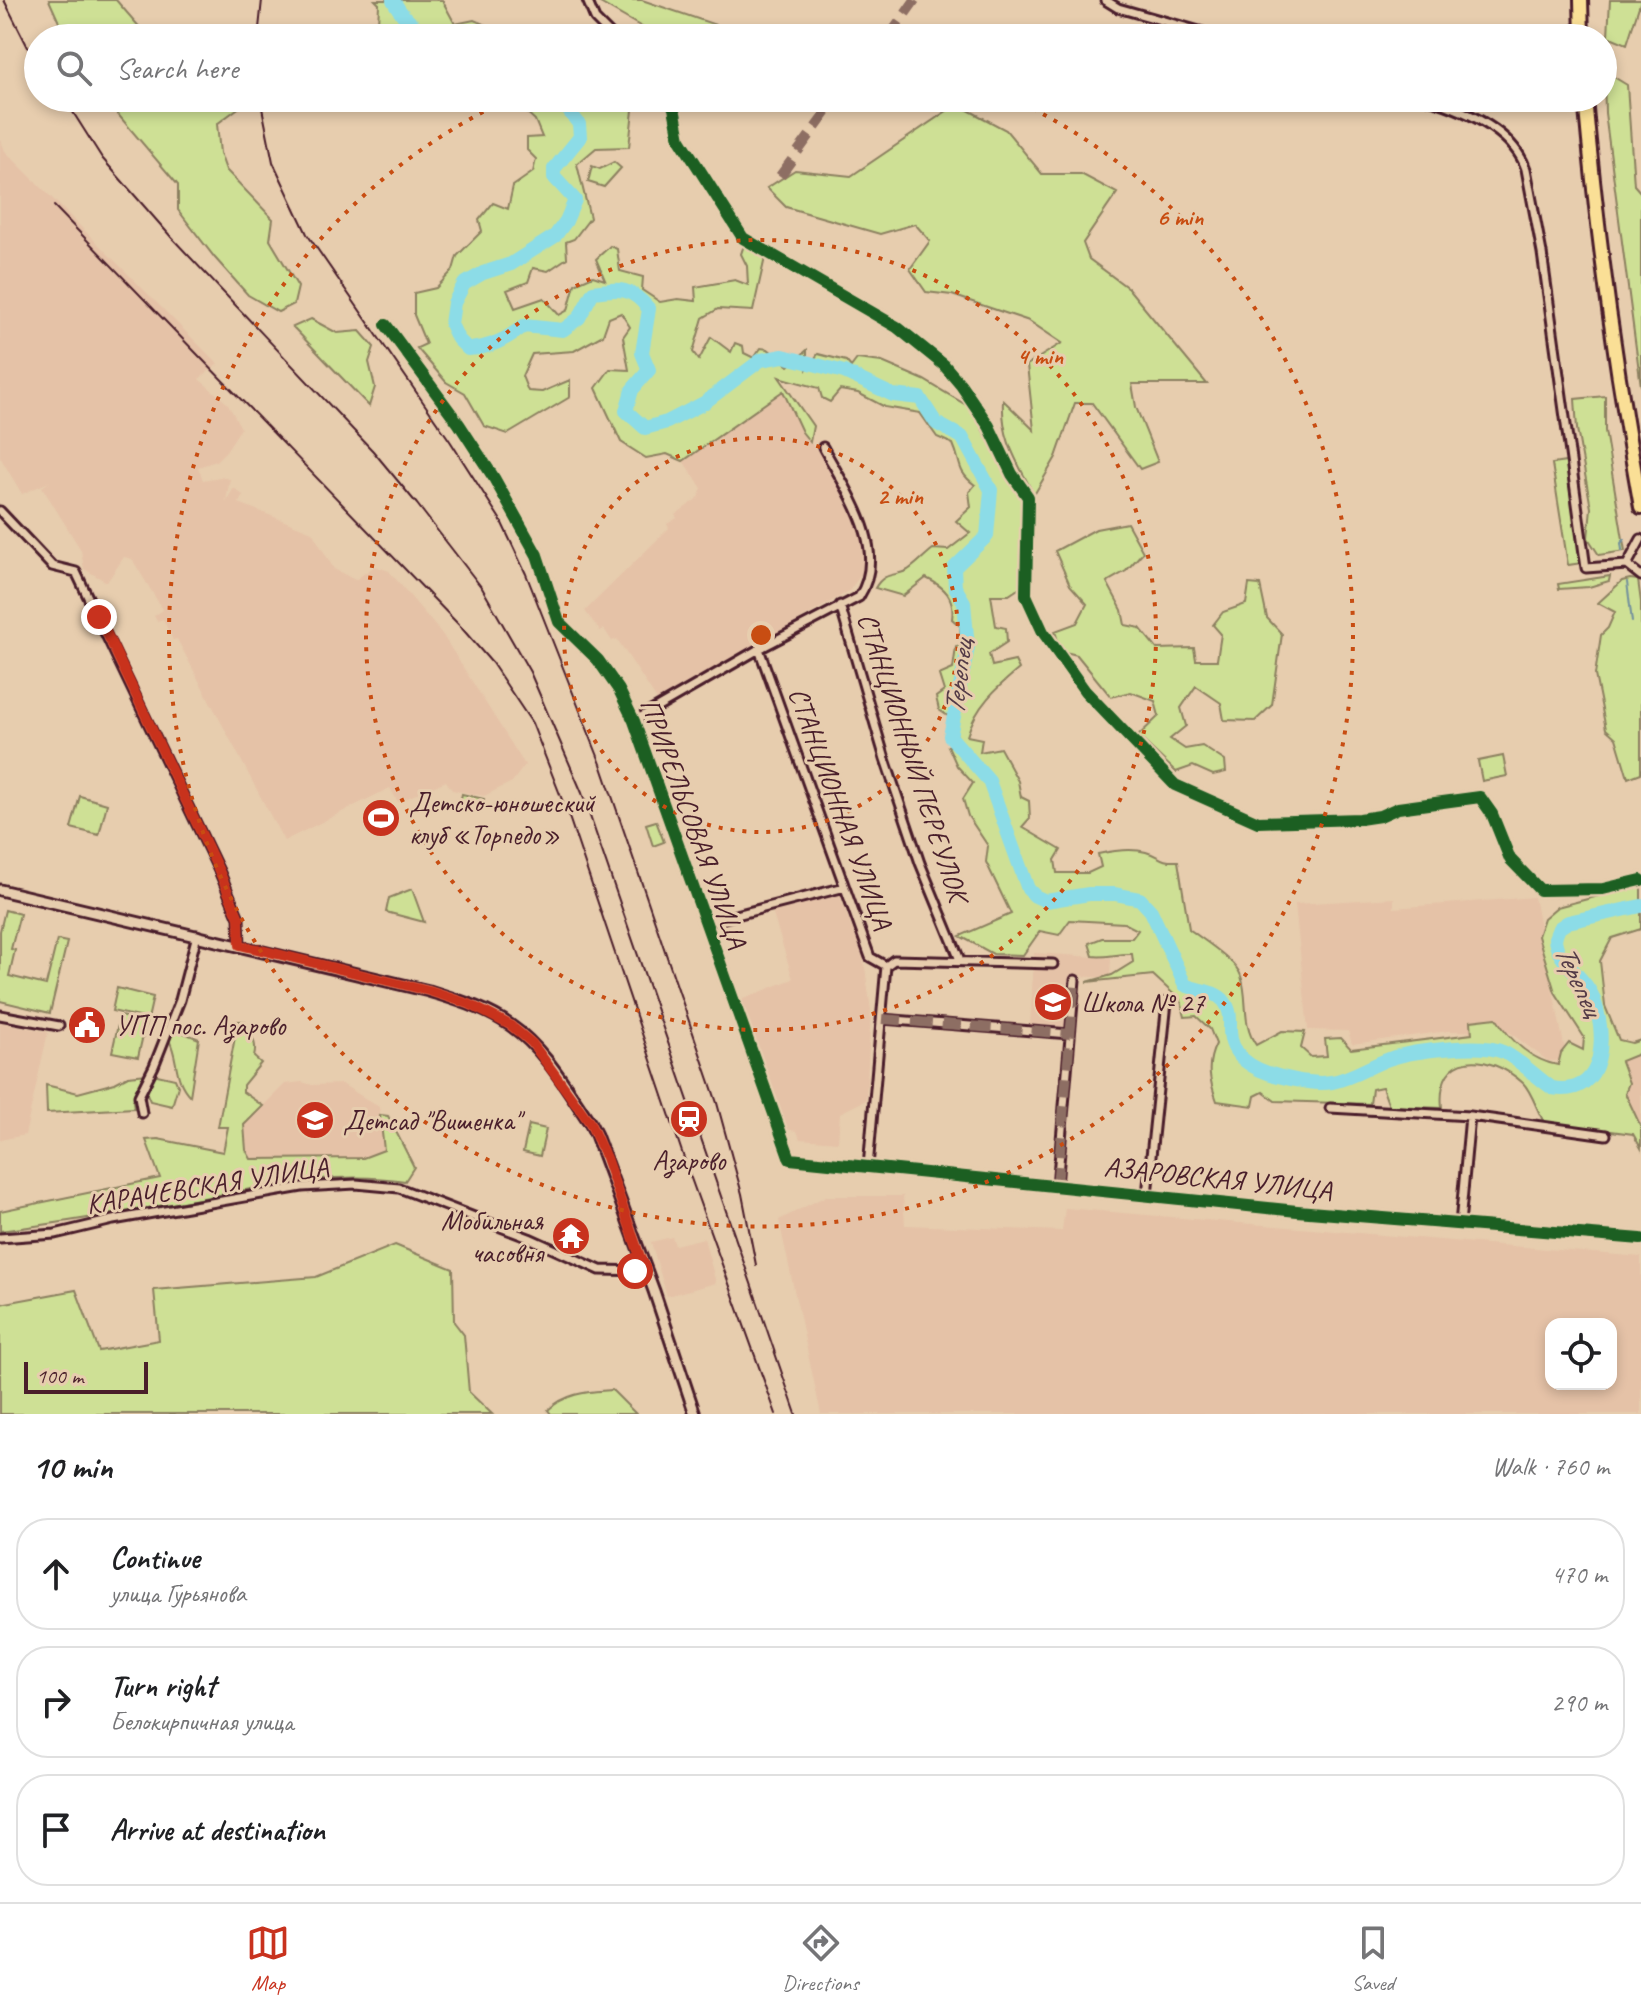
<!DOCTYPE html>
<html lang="en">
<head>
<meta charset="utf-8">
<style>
	:root { --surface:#fff; --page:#f6f6f6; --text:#202124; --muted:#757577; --line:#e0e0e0; --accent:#c8321e }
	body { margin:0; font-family:Caveat,sans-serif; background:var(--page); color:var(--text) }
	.controls { position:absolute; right:24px; bottom:24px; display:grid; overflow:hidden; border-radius:16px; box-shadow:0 4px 12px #0003 }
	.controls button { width:72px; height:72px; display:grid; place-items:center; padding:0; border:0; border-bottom:2px solid var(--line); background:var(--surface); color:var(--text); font:40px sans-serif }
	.scale { position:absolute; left:24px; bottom:20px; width:124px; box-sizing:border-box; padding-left:8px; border:4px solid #4a1f2b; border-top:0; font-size:22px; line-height:28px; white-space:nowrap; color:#4a1f2b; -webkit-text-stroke:6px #e7cdae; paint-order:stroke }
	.stop { position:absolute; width:24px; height:24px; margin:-18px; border:6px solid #c8321e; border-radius:50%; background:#fff }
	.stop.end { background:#c8321e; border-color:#fff; box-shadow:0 2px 8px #0008 }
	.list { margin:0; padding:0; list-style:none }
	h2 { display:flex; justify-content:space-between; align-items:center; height:104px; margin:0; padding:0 32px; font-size:34px }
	h2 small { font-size:26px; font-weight:400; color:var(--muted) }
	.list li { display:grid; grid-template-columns:52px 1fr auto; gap:24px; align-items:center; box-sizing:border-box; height:112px; margin:0 16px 16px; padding:0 16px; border:2px solid var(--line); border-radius:32px }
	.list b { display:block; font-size:30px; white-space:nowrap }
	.list p { margin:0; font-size:26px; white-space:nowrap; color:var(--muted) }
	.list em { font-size:26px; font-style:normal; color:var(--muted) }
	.icon { flex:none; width:44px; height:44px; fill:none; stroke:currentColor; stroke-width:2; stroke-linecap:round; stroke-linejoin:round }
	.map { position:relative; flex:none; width:1641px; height:1414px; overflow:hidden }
	.search { position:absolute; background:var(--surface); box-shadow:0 4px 12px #0003; left:24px; right:24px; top:24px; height:88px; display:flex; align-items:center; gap:20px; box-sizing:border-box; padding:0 28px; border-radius:44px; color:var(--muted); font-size:30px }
	.sheet { height:488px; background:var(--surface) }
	nav { display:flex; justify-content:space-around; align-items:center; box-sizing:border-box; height:112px; border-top:2px solid var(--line); background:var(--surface); font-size:22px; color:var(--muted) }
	nav a { display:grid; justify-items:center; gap:4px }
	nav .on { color:var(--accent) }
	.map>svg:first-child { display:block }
	.built { fill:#e5c2a7; fill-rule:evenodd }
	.green { fill:#cee095; stroke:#8c8060; stroke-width:2 }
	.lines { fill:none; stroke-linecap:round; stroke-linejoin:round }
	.stream { stroke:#72909c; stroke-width:2 }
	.river { stroke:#8cdce7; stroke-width:14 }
	.minor-casing { stroke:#4a1f2b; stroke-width:13 }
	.tertiary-casing { stroke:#4a1f2b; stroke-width:15 }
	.primary-casing { stroke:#4a1f2b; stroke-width:18 }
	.minor { stroke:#e7cdae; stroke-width:7 }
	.tertiary { stroke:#e7cdae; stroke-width:9 }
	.primary { stroke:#fadf96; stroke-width:12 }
	.rail { stroke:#4a1f2b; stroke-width:2 }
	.quiet { stroke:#8d6e63; stroke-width:10; stroke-dasharray:20 10; stroke-linecap:butt }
	.cycleway-casing { stroke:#e7cdae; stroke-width:17 }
	.cycleway { stroke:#1b5e20; stroke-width:12 }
	.route { stroke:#c8321e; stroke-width:10 }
	.ring { fill:none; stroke:#c84d12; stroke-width:4; stroke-dasharray:4 8 }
	.labels { text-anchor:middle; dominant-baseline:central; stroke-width:6; stroke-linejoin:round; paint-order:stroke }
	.street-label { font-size:28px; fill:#4a1f2b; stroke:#e7cdae }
	.poi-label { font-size:28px; fill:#4a1f2b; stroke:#e7cdae; text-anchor:start }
	.water-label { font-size:30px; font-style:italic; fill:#543b47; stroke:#e7cdae }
	.centre { fill:#c84d12; stroke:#e7cdae; stroke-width:4 }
	.ring-label { font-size:24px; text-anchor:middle; font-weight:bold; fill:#c84d12; stroke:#e7cdae; stroke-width:6; stroke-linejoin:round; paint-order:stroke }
</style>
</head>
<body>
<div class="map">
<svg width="1641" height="1414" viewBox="0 0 1641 1414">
	<rect width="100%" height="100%" fill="#e7cdae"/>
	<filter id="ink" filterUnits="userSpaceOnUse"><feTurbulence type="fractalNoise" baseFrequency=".0125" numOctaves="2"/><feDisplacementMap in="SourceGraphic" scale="16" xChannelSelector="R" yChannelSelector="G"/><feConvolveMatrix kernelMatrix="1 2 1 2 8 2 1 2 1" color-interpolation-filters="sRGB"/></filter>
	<g filter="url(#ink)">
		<path class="built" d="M0 138 5 151 218 364 199 379 228 404 241 428 226 451 216 461 198 467 203 480 220 477 230 479 226 501 234 488 243 495 239 503 312 532 334 569 355 580 375 566 389 571 442 634 525 765 512 782 484 796 452 790 446 781 398 802 390 788 284 841 177 639 173 640 163 619 157 621 154 616 163 610 132 559 124 557 107 582 84 569 81 550 42 487 49 482 22 494 0 457Z
			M784 390 801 432 818 451 862 530 866 568 849 591 659 703 617 639 612 641 604 629 600 631 585 611 669 528 667 524 677 518 675 515 698 498 702 488 683 461Z
			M833 893H839L864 960 871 1011 866 1100 840 1113 838 1142 800 1139 797 1131 784 1129 740 1000 793 979 772 911Z
			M1534 897 1567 1060 1548 1061 1509 1032 1448 1031 1352 1044 1348 1031 1308 1030 1295 904 1394 898V908Z
			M1034 953 1111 958 1110 978 1077 976 1073 1029 1030 1027Z
			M0 1022 48 1032 25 1135 0 1140Z
			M1641 1053V1127L1625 1092 1620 1061Z
			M302 1082 312 1085 342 1084 379 1107 384 1150 363 1158 251 1159 246 1150 244 1125 285 1084Z
			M826 1196H903L905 1225 1062 1231 1065 1208 1641 1257V1414H821L779 1220ZM1551 1324H1611V1384H1551Z
			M672 1237 675 1245 704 1238 716 1283 667 1296 651 1242Z"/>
		<path class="green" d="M49 0H116L149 38H66Z
			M375 0H442L455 24 474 20 505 33 543 38H391L378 25 379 4Z
			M595 0H642L716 25 711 38H657L652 33Z
			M1610 0H1641L1627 44 1608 36Z
			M1604 71 1627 85 1634 185 1641 193V386L1605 113Z
			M104 98H242L245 103 217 124 220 153 226 170 273 219 270 240 298 287 294 304 278 312 248 295 215 258 178 210V185Z
			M511 98H623L633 110 629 147 596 148 577 164 590 218 574 239 566 242 567 258 548 271 533 268 528 282 507 290 515 308 544 298 559 315 568 310 575 284 593 276 605 280 596 259 610 246 617 249 620 271 643 277 642 290 660 302 678 299 696 301 695 287 735 280 748 285 747 266 741 254 745 242 766 253 753 311 718 309 703 318 693 352 699 360 711 337 731 352 735 343 743 346 744 353 754 358 761 348 768 349 789 366 807 350V369L818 354 846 361 851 367 857 359 882 362 924 380 971 408 1008 478 1025 500 1021 587 1009 595H991L996 626 1006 628 1007 642 989 654 992 666 1015 661 1019 669C996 688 976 706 967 736L982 739 980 752 1000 748 1018 781 1021 797 1029 801 1030 818 1022 827 1061 850 1055 860 1057 873H1088L1101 867 1098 854C1112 851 1131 848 1146 852 1161 856 1158 862 1178 861L1189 929C1203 940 1236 960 1241 976 1249 999 1241 1024 1256 1045L1282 1031 1305 1032 1301 1048 1311 1057 1327 1056 1325 1039 1341 1038 1351 1049 1472 1034 1471 1021 1496 1018C1510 1040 1531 1060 1558 1065L1561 1053 1569 1043 1583 1050 1584 1037 1555 992 1538 936 1544 918 1557 907 1641 885V929L1612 938 1600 961 1605 1006 1619 1040 1632 1043 1641 1040V1053L1621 1061 1629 1083 1625 1093 1641 1127V1148L1633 1134 1544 1122C1537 1111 1532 1092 1523 1083 1489 1052 1436 1049 1442 1108L1389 1106 1382 1087 1372 1089 1370 1104 1275 1101 1263 1092 1255 1096 1253 1106 1217 1101C1209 1080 1206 1064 1216 1044L1210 1029 1196 1016 1185 1017 1181 1001 1153 975 1087 982 1112 975 1133 962 1132 954C1119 953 1106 958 1093 956L1089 943 1102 938H1132L1138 930 1124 923 1070 920 1059 935 1040 931 1023 955 993 954 960 936 1011 914 986 862 988 846 968 816 963 799 973 783 957 766 948 746 963 745 956 734 958 723 939 710 936 697 944 691 939 675 953 669 956 647 961 644 960 626 952 619C955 597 945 587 926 578L903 596 875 588C885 571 895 577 908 570 917 564 925 555 933 549L948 550 970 533 956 521 971 507 969 492 975 485C956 471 962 464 953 444L937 437 920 413 885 407 858 393 840 390 830 402 822 398 819 388 779 377 813 426 810 442 802 432 783 391 683 461 667 454 646 458 621 442 596 388 610 369 629 370 623 337 630 327 621 313 609 318 603 335 574 351 532 354 522 376 528 391 542 392 570 380V397L508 434 484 426 465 393 446 382 417 348 426 344 414 315V293L436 288 453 270 457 256 482 231 479 220 493 203 508 209 513 186 533 172 536 159 527 150V138L542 137 535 120Z
			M957 104 1006 130 1042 174H1081L1117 193 1083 243 1089 259 1128 288 1207 384H1132L1136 407 1158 462 1140 469 1092 403H1075L1056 457 1034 495C1017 461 1001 439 1003 400L1034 430 1027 365 1062 343 1029 321 952 295 926 292 910 269 930 241 915 224 880 234 786 207 767 188 795 170 851 176Z
			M614 162 621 168 604 187 588 182 592 166 600 169Z
			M311 319 337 333 360 331 374 347 369 362 375 387 369 406 293 327Z
			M1605 396V431L1625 551 1599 555 1588 538 1591 508 1577 429 1575 399Z
			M1566 462 1582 563 1568 565 1552 464Z
			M1127 523 1143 552 1126 571 1107 582 1122 610 1125 625 1140 628 1157 649 1194 648 1196 660H1217L1221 634 1213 625 1223 612 1246 604 1249 584 1260 585 1267 618 1282 634 1272 705 1255 721 1224 720 1221 703 1196 686 1181 708 1186 726 1170 739 1185 749 1202 746 1225 761 1226 772 1213 775 1193 766 1176 772 1138 736 1159 716 1155 701 1131 692 1111 697 1077 655 1061 651 1055 631 1077 623 1087 604 1070 585 1055 551 1096 529Z
			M1610 576 1609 581 1589 587 1559 589 1558 584Z
			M1630 579 1638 580 1641 602V773L1628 778 1616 738 1606 729 1595 675 1601 635 1608 628 1615 612 1598 603 1622 581Z
			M1503 756 1507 776 1482 781 1478 761Z
			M462 794 484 799 481 812 459 807Z
			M80 796 107 804 99 835 71 828Z
			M656 821 664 842 653 846 646 824Z
			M412 889 424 922 386 912 389 898Z
			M5 910 20 914 11 949 15 950 9 976 46 985 57 940 67 942 50 1013 0 1001V931Z
			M117 988 153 997 148 1019 112 1011Z
			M120 1016 146 1022 138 1057 112 1052Z
			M238 1021H245C250 1035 258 1041 254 1057L261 1063 243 1085V1092L263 1106 244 1125 246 1150 251 1159 363 1158 384 1150 380 1115 388 1116 414 1167 405 1181C335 1170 267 1186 199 1199 133 1211 66 1222 0 1231V1211L160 1178 146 1140 158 1139 223 1152 228 1127H218Z
			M174 1029 199 1039 190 1096C173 1079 179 1059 169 1040Z
			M148 1074 133 1101 134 1108 47 1113 46 1085 78 1093 115 1083 128 1076Z
			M153 1074 175 1079 178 1086 172 1106 150 1101 147 1094Z
			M529 1125 546 1129 540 1156 523 1152Z
			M395 1245 453 1269 454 1322 464 1335 469 1392 492 1414H0V1304L76 1290 99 1351 159 1340 154 1290 316 1277Z
			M612 1390 636 1414H551L548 1410C567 1392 588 1392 612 1390Z"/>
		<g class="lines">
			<path class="stream" d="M1622 550 1621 543 1625 539
				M1627 582 1632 622"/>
			<path class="river" d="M393 0C419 47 442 28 484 38
				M559 98 579 124 580 137 554 169V177L575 200 566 221 555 236 511 264 483 273 464 284 454 303 451 324 458 339 468 349C491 348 506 339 524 326L563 330 579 318 593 292C620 288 631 287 649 309L642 353 649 370 632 390 626 411 645 428 667 422 704 403 761 360 783 356 844 372 893 395 920 398 936 423 962 437 991 490 987 536 954 568 955 587 964 602 968 647 950 736 989 781 1028 889 1035 896 1046 901 1089 894H1115L1140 899 1151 911 1185 985C1198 991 1215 990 1224 1001 1231 1010 1230 1018 1230 1030 1230 1057 1254 1070 1278 1076 1295 1080 1315 1085 1332 1082 1353 1078 1369 1066 1389 1059 1411 1051 1482 1042 1503 1052 1520 1060 1536 1077 1552 1088 1608 1098 1607 1030 1592 995 1583 974 1556 962 1555 938L1559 928 1568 922 1641 906"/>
			<g class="minor-casing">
				<path id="minor" d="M587 0 595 19 614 38
					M1105 0 1118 8 1224 38
					M668 98 674 108 680 139 743 238 897 327 944 365 961 385 989 426 1012 474 1028 497 1026 595 1043 632 1085 691 1175 785 1258 822 1360 819 1380 816 1398 808 1480 797 1492 814 1510 859 1540 890 1603 889 1641 880
					M1425 98C1462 109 1513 130 1526 169L1542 253 1586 568 1627 565 1641 539
					M386 325 459 424 494 478 537 555 559 622 598 660 619 690 634 721 790 1159
					M0 511 52 566 76 572 220 873 239 918 240 945
					M1627 565 1641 576
					M840 605 885 759 920 863 960 960
					M759 649 870 957 886 966 868 1167
					M634 721 759 649 859 597C890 549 846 490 823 447
					M705 923 845 887
					M886 966 894 960 1053 964
					M0 1015 59 1026
					M882 1019 1070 1034
					M1330 1108 1470 1116 1606 1135
					M142 1113 139 1096 154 1066 180 1000 197 935
					M1057 1186 1075 980
					M1147 1195 1167 1002
					M1460 1224 1470 1116
					M0 1238 55 1234 113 1220 302 1187 356 1184 399 1188 529 1238 600 1270 645 1271"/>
			</g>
			<g class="tertiary-casing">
				<path id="tertiary" d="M0 890 429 991C457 1000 486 1008 510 1025 545 1049 567 1089 590 1123L596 1135 654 1291 695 1414
					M790 1159 1297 1211 1641 1239"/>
			</g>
			<g class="primary-casing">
				<path id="primary" d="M1581 0 1582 38
					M1585 98C1597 235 1616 372 1641 507"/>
			</g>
			<use href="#minor" class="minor"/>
			<use href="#tertiary" class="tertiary"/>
			<use href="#primary" class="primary"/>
			<path class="rail" d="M4 0 38 67
				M258 38 262 0
				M64 98 102 158 172 238 373 451 417 504 482 588 530 672 582 793 796 1414
				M260 98 273 162 307 234 450 441 500 519 526 574 601 764 717 1103 742 1194 756 1265
				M54 206 459 625 492 663 532 723 570 820 688 1170 776 1414"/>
			<path class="quiet" d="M888 38 915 0
				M780 176 837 98
				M882 1019 1070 1034
				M1057 1186 1075 980"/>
			<g class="cycleway-casing">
				<path id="cycleway" d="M668 98 674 108 680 139 743 238 897 327 944 365 961 385 989 426 1012 474 1028 497 1026 595 1043 632 1085 691 1175 785 1258 822 1360 819 1380 816 1398 808 1480 797 1492 814 1510 859 1540 890 1603 889 1641 880
					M386 325 459 424 494 478 537 555 559 622 598 660 619 690 634 721 790 1159 1297 1211 1641 1239"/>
			</g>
			<use href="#cycleway" class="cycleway"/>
		</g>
	</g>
	<g class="lines" filter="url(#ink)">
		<path class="route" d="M99 617 220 873 239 918 240 945 429 991 469 1004 510 1025 532 1043 590 1123 606 1158 645 1271H635"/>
	</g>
	<g class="ring">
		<circle cx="761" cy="635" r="197"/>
		<circle cx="761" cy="635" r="395"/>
		<path d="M1011 98A592 592 0 1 1 511 98"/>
	</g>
	<defs>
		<g id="stadium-disc" transform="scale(2)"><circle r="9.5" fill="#c8321e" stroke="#e7cdae"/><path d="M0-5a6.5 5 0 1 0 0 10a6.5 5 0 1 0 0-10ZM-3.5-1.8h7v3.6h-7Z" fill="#fff"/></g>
		<g id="school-disc" transform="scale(2)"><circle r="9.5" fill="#c8321e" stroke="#e7cdae"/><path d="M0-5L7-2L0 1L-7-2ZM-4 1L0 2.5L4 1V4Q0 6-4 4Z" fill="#fff"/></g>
		<g id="civic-disc" transform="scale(2)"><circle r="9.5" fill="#c8321e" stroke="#e7cdae"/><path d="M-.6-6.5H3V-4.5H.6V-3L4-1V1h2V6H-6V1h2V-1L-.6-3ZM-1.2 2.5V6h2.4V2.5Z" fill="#fff"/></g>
		<g id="station-disc" transform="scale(2)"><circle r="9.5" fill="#c8321e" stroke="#e7cdae"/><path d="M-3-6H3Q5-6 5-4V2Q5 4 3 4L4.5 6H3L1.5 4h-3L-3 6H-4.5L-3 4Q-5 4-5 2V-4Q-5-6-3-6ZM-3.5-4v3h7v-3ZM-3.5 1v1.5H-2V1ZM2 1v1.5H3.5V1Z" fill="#fff"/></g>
		<g id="temple-disc" transform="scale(2)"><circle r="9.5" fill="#c8321e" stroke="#e7cdae"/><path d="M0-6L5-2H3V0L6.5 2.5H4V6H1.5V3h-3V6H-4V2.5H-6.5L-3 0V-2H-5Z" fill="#fff"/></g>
	</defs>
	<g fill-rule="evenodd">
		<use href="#stadium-disc" x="381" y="818"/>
		<use href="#school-disc" x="1053" y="1002"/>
		<use href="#civic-disc" x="87" y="1025"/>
		<use href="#station-disc" x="689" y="1119"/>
		<use href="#school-disc" x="315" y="1120"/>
		<use href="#temple-disc" x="571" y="1236"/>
	</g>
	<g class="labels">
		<g class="street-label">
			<text transform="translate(913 757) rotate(72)">СТАНЦИОННЫЙ ПЕРЕУЛОК</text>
			<text transform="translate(841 808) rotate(70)">СТАНЦИОННАЯ УЛИЦА</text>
			<text transform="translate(694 823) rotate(70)">ПРИРЕЛЬСОВАЯ УЛИЦА</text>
			<text transform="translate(1218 1178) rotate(6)">АЗАРОВСКАЯ УЛИЦА</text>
			<text transform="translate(207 1185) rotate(-9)">КАРАЧЕВСКАЯ УЛИЦА</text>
		</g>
		<g class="poi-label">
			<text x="409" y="802">Детско-юношеский<tspan x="409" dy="32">клуб «Торпедо»</tspan></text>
			<text x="1081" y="1002">Школа № 27</text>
			<text x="115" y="1025">УПП пос. Азарово</text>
			<text x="343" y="1120">Детсад "Вишенка"</text>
			<text x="689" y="1160" text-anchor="middle">Азарово</text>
			<text x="543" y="1220" text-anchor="end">Мобильная<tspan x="543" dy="32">часовня</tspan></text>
		</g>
		<g class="water-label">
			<text transform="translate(958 677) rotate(-83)">Терепец</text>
			<text transform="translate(1579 980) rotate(65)">Терепец</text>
		</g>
	</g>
	<circle cx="761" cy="635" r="12" class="centre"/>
	<g class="ring-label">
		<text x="1180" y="225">6 min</text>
		<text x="1040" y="364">4 min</text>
		<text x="900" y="504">2 min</text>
	</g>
</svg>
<div class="controls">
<button><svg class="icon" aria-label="locate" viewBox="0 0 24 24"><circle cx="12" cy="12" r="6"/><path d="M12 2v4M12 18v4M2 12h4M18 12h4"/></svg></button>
</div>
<div class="scale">100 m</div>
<div class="stop" style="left:635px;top:1271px"></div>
<div class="stop end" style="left:99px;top:617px"></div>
<div class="search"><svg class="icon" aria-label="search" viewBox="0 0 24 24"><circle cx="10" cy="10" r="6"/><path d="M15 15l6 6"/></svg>Search here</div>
</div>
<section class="sheet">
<h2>10 min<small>Walk · 760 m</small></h2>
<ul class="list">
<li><svg class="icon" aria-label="ahead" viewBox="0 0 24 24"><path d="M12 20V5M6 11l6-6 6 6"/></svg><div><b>Continue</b><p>улица Гурьянова</p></div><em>470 m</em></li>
<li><svg class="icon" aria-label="right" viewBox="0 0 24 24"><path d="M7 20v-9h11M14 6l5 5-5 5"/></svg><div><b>Turn right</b><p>Белокирпичная улица</p></div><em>290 m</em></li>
<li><svg class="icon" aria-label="arrive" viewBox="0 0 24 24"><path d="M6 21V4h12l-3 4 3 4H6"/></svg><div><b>Arrive at destination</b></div></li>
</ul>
</section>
<nav>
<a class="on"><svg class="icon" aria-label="map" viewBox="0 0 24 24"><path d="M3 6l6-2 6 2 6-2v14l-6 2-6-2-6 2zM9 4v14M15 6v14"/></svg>Map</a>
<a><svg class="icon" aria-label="directions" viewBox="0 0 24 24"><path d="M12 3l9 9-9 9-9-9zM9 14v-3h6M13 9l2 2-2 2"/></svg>Directions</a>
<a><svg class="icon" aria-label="saved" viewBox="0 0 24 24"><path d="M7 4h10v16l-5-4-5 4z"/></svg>Saved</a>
</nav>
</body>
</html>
